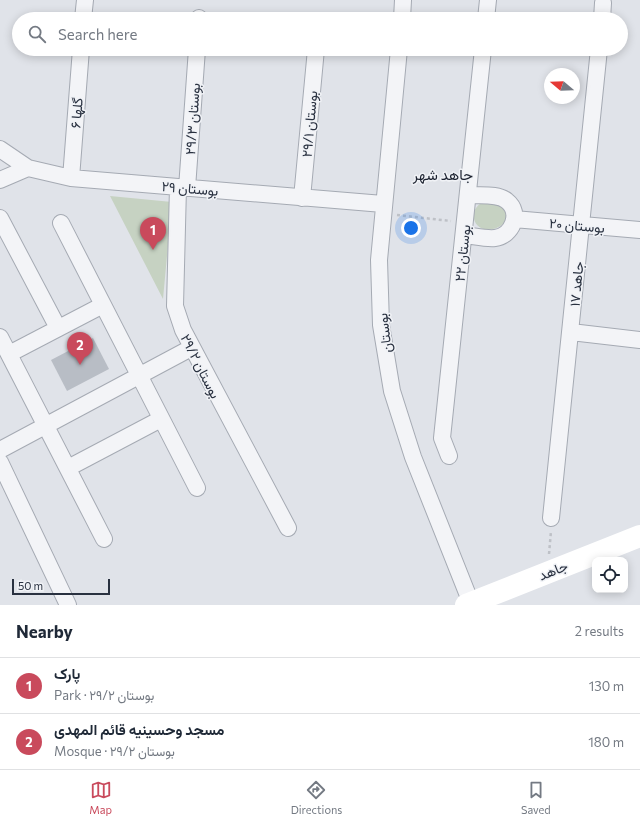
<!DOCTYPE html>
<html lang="en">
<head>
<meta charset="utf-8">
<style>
	:root { --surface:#fff; --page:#f2f2f3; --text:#1f2937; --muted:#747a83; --line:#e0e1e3; --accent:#c94a5c }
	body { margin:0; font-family:Commissioner,Vazirmatn,sans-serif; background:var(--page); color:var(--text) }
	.controls { position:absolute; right:12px; bottom:12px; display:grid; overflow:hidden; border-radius:8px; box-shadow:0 2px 10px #0003 }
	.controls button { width:36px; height:36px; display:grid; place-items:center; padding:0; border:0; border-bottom:1px solid var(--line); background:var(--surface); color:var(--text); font:20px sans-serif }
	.compass { position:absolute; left:544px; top:68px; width:36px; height:36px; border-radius:50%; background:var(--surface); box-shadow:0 2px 10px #0003; rotate:289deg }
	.scale { position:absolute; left:12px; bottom:10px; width:98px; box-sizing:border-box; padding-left:4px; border:2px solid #293140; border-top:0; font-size:11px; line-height:14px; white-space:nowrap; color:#293140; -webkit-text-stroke:3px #f0f2f6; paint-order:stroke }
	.you { position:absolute; left:411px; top:228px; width:14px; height:14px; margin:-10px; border:3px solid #fff; border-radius:50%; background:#1a73e8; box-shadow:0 0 0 6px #1a73e833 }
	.badge { display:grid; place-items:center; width:26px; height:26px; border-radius:50%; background:var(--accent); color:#fff; font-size:13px; font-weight:700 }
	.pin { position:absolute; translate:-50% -33px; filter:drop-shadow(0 1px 2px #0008) }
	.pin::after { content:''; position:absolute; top:21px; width:14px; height:12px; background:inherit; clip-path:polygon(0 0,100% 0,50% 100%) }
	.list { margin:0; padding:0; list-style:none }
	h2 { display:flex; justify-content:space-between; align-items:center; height:52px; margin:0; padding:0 16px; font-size:17px }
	h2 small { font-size:13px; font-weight:400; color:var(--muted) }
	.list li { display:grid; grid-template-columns:26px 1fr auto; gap:12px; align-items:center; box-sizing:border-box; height:56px; padding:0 16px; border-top:1px solid var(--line) }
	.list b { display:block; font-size:15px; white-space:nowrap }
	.list p { margin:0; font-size:13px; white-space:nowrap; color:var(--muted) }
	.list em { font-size:13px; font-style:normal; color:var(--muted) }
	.icon { flex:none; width:22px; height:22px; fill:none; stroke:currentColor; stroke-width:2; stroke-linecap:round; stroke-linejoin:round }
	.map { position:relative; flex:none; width:640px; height:605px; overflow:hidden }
	.search { position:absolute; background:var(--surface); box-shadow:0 2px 10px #0003; left:12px; right:12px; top:12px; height:44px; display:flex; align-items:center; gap:10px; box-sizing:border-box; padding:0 14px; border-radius:22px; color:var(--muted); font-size:15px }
	.sheet { height:164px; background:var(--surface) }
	nav { display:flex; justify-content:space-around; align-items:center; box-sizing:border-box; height:56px; border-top:1px solid var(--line); background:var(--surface); font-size:11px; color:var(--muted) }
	nav a { display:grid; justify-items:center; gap:2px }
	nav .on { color:var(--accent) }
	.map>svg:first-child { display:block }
	.green { fill:#c6d2c2 }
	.building { fill:#b8bdc5 }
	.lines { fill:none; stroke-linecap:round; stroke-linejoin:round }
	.minor-casing { stroke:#a5aab3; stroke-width:18 }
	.path { stroke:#bec1c7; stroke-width:2.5; stroke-dasharray:3 3; stroke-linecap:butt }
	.minor { stroke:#f3f4f7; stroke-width:16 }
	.secondary { stroke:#fff; stroke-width:22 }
	.labels { text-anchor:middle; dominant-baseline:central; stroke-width:3; stroke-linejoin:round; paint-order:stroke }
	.street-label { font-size:14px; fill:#293140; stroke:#f0f2f6 }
	.neighbourhood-label { font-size:15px; fill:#1c2230; stroke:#f0f2f6 }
</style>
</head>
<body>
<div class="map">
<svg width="640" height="605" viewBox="0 0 640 605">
	<rect width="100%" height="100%" fill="#e0e3e9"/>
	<path class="green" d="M110 196 172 202 163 299Z
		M481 203H499C524 225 479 241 474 219 472 212 476 207 481 203Z"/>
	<path class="building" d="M93 338 109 369 67 391 51 360Z"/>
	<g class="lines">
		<g class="minor-casing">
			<path id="minor" d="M83 19 85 0
				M199 19V18
				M402 19 403 0
				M486 19 488 0
				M602 19 603 3
				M399 49 379 260 381 325 392 391 413 457 471 603
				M0 149 28 168
				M71 178 81 49
				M0 180 28 168 71 178 383 204
				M178 187 175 306 183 330 288 528
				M187 188 197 49
				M302 198 316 49
				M0 218 58 328
				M514 219 640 230
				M61 223 197 488
				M464 235C474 236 486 239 495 238 512 236 522 213 507 201 498 193 480 196 469 195
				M571 332 640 340
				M0 337 104 539
				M9 354 103 305
				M0 450 191 348
				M449 456 442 438 483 49
				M0 462 68 605
				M68 468 161 419
				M551 518 599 49"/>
		</g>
		<path class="path" d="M397 215 451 221
			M549 554 551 531"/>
		<use href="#minor" class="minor"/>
		<path class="secondary" d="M466 605 640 536"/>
	</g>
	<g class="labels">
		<g class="street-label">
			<text transform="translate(76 113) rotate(-85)">گلها ۶</text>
			<text transform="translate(192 119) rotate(-86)">بوستان ۲۹/۳</text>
			<text transform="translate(309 124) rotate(-85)">بوستان ۲۹/۱</text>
			<text transform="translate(190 188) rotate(5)">بوستان ۲۹</text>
			<text transform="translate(577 225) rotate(5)">بوستان ۲۰</text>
			<text transform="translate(462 253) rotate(-84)">بوستان ۲۲</text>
			<text transform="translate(576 284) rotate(-85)">جاهد ۱۷</text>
			<text transform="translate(384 333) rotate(-97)">بوستان</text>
			<text transform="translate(201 366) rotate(63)">بوستان ۲۹/۲</text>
			<text transform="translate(553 570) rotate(-22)">جاهد</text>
		</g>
		<g class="neighbourhood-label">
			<text x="443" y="174">جاهد شهر</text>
		</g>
	</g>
</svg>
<div class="controls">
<button><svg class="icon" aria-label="locate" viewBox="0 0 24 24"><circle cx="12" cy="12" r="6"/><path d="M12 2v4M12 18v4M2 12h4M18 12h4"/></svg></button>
</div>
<svg class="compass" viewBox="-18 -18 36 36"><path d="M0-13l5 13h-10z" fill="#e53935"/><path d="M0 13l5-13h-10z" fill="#747a83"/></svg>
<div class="scale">50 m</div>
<div class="you"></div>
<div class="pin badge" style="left:153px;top:250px">1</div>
<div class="pin badge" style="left:80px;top:365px">2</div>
<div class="search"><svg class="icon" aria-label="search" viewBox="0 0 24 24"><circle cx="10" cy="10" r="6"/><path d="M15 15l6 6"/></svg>Search here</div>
</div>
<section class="sheet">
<h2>Nearby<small>2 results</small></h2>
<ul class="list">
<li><span class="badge">1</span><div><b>پارک</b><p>Park · بوستان ۲۹/۲</p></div><em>130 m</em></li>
<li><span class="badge">2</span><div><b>مسجد وحسینیه قائم المهدی</b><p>Mosque · بوستان ۲۹/۲</p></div><em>180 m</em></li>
</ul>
</section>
<nav>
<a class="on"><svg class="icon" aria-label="map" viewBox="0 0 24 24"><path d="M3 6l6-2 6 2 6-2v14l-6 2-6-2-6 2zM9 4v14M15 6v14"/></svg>Map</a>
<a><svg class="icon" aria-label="directions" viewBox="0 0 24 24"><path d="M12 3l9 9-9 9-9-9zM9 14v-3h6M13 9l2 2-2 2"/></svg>Directions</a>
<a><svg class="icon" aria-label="saved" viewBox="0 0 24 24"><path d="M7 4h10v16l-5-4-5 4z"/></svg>Saved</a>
</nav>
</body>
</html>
